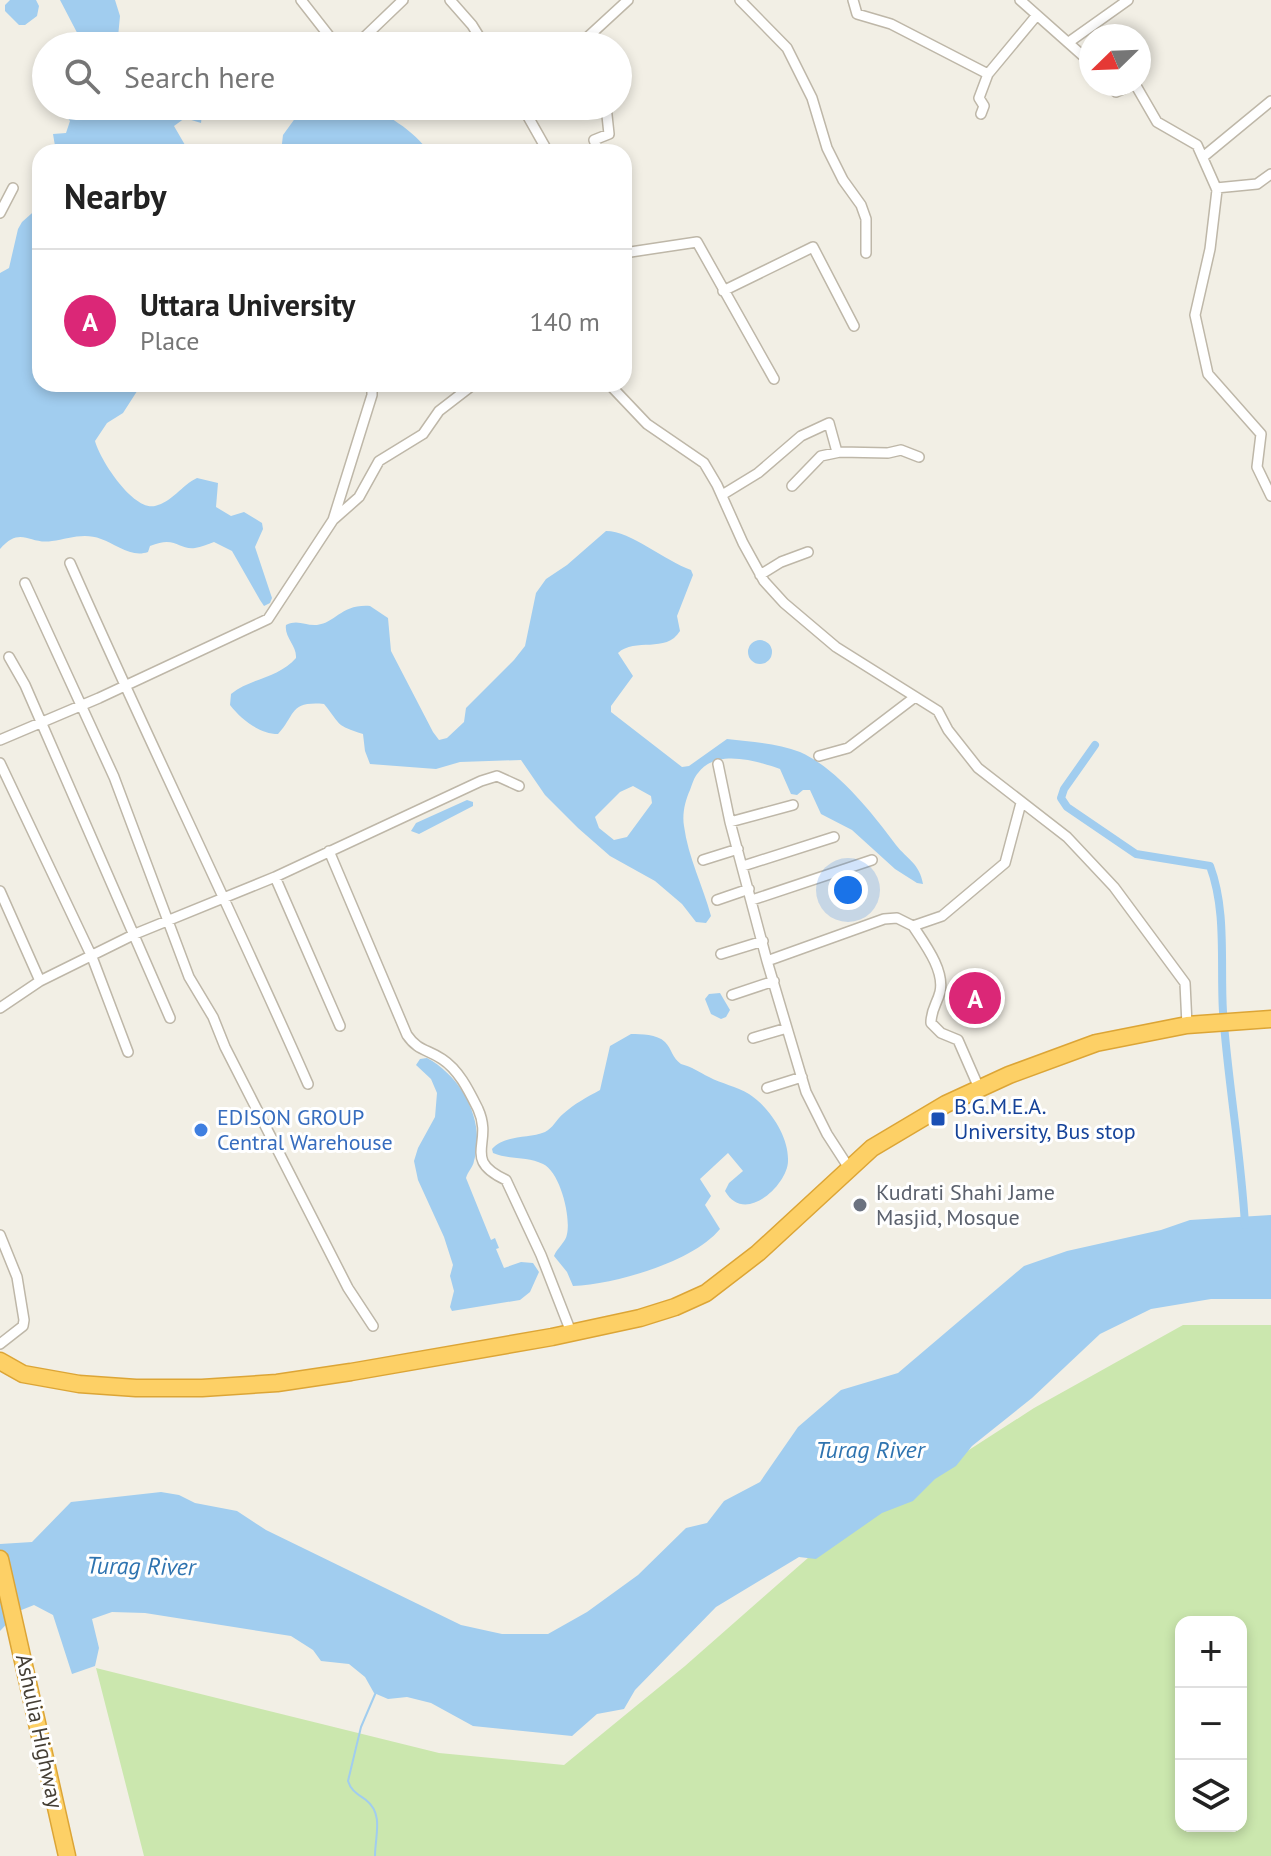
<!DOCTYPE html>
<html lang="en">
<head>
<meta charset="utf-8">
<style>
	:root { --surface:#fff; --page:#f6f6f6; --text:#222; --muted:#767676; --line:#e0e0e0; --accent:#db2777 }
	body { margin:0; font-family:"PT Sans",sans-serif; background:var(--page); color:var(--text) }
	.controls { position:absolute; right:24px; bottom:24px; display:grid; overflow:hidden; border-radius:16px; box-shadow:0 4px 12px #0003 }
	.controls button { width:72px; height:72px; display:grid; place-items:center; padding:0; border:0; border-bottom:2px solid var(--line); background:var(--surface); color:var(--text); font:40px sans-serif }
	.compass { position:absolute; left:1079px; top:24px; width:72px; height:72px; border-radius:50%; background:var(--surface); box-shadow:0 4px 12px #0003; rotate:247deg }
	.you { position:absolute; left:848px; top:890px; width:28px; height:28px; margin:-20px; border:6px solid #fff; border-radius:50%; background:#1a73e8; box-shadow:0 0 0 12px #1a73e833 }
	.badge { display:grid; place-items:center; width:52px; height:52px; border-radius:50%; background:var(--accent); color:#fff; font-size:26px; font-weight:700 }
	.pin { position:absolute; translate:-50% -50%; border:4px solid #fff; box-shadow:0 2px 8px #0006 }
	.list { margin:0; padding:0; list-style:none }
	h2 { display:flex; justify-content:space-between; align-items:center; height:104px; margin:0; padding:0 32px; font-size:34px }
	h2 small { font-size:26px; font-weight:400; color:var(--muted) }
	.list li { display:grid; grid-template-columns:52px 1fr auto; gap:24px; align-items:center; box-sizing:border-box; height:144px; padding:0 32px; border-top:2px solid var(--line) }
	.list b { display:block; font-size:30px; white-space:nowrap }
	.list p { margin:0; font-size:26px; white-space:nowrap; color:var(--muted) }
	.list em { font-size:26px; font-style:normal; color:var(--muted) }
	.icon { flex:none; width:44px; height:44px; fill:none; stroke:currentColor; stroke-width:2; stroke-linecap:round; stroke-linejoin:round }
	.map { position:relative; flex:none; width:1271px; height:1856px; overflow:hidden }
	.search { position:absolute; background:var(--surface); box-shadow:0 4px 12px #0003; left:32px; top:32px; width:600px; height:88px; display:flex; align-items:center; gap:20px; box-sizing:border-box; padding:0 28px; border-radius:44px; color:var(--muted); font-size:30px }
	.panel { position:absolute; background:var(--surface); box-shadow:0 4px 12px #0003; left:32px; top:144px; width:600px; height:248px; border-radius:24px }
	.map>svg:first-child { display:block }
	.green { fill:#cbe7ae; fill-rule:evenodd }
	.water { fill:#a1cdef; fill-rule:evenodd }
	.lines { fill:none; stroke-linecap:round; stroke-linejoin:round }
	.stream { stroke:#a1cdef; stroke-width:2 }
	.canal { stroke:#a1cdef; stroke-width:8 }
	.street-casing { stroke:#beb7a8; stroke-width:12 }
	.highway-casing { stroke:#dca536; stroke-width:19 }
	.street { stroke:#fff; stroke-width:9 }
	.highway { stroke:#fdd066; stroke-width:16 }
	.transit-dot { fill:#1a4fb4; stroke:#fff; stroke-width:3 }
	.shop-dot { fill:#3f7fe0; stroke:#fff; stroke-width:3 }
	.worship-dot { fill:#6b7280; stroke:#fff; stroke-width:3 }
	.labels { text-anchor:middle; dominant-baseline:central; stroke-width:6; stroke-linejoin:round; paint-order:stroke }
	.transit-label { font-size:22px; fill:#164399; stroke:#fff; text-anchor:start }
	.shop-label { font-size:22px; fill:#366cbe; stroke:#fff; text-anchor:start }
	.worship-label { font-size:22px; fill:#5b616d; stroke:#fff; text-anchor:start }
	.street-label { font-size:22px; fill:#453f35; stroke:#fff }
	.water-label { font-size:24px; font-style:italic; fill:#2f74b0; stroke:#fff }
</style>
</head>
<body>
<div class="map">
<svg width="1271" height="1856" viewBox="0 0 1271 1856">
	<rect width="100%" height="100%" fill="#f2efe5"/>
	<path class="green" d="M1183 1325H1271V1856H144L96 1668 439 1753 564 1765 685 1666 825 1543 1034 1408ZM1181 1622H1241V1826H1181Z"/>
	<path class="water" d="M10 0H36L39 6 37 16 25 25H19L5 11V5Z
		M60 0H115L120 16 118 37 106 46H84Z
		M58 106H203L201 123 185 118 174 126 185 145 183 152H56L53 134 66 133 70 121Z
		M304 106C321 106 344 102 361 106 385 111 415 132 429 152H281L283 135Z
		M40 206V384H150L141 385 123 413 107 423 95 441C100 460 133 511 155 506 172 502 182 485 197 478L218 483 216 507 231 516 244 512 262 523 263 529 255 547 272 598 270 603 264 606 260 600 232 551 214 542C208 544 201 547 195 548 178 550 176 535 150 546L148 552C131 558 116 544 101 539 84 532 68 539 52 541 29 545 21 525 0 549V273L9 268 18 229 22 222Z
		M606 531C631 531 665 561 691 570L693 575 677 616 680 631C666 654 635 637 618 653L633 676 611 706V712L682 767 689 766 727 739C751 742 778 743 800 752 838 769 872 813 896 845 907 859 920 864 923 884L917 883 895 869 852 830 821 814 810 790H803L797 795 791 794 780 769C757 761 716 748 698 773 694 777 692 785 690 790 685 801 682 814 684 826 688 857 703 886 711 916L706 923 696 922 682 904 655 881 610 856 578 828 545 795 521 760 460 762 436 769 370 764 365 751 363 734C335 725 342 726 324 704 289 701 296 715 278 734 259 734 241 719 230 705L231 694C251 678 279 678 296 658 297 646 284 637 286 625 298 619 305 626 317 625 336 623 341 604 370 606L388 618 391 651 433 732 439 740 447 738 464 722 466 708 514 660 525 646 536 593 546 579 567 565ZM633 786 651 796 652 803 627 837 614 840 599 828 595 817 620 792Z
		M748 652a12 12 0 1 1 24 0a12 12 0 1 1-24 0Z
		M467 800 473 802V806L419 834 411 831 416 823Z
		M720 993 730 1010 726 1017 721 1019 711 1014 705 999 709 994Z
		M631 1034C641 1034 657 1034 665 1042 672 1049 672 1058 681 1064 692 1067 699 1072 709 1077 722 1084 736 1086 749 1094 769 1107 789 1136 788 1161 788 1184 745 1226 725 1191L729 1183 743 1171 728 1153 700 1179 711 1196 705 1205 720 1229C693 1262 616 1284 573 1286L567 1272 554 1256C557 1248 566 1242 567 1234 571 1216 560 1172 543 1164 527 1156 509 1160 493 1153L492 1149C506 1134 528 1139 545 1132 553 1128 556 1120 563 1114 574 1104 587 1097 600 1090L610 1046Z
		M427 1058C462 1077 486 1121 474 1161 473 1167 468 1171 466 1178L491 1240 495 1238 499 1248 496 1249 504 1268 521 1262 533 1263 539 1272 530 1292 520 1300 452 1311 450 1307 454 1291 450 1276 453 1265 444 1237 418 1180 414 1161 418 1148 435 1117 437 1093 431 1079 416 1065 420 1059Z
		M1271 1215V1299H1211L1151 1309 1100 1334 1032 1398 972 1446 956 1466 935 1479 913 1501 882 1513 816 1559 799 1557 716 1607 635 1690 624 1709 597 1714 572 1736 473 1726 431 1703 407 1697 388 1699 374 1693 365 1677 349 1664 321 1661 313 1650 291 1636 145 1613 112 1612 92 1619 99 1648 95 1666 72 1674 53 1615 34 1605 19 1611 0 1631V1544L32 1542 71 1502 161 1492 179 1495 195 1503 237 1511 266 1530 461 1625 502 1634H548L587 1612 638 1575 686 1528 707 1523 724 1501 760 1482 798 1427 841 1390 898 1373 1024 1266 1067 1251 1161 1230 1190 1220Z"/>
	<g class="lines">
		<path class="stream" d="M375 1856C375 1836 384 1814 366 1800 358 1794 351 1791 348 1781L361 1727 376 1692"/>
		<path class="canal" d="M1095 745 1064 789 1061 798 1067 807 1136 854 1210 866C1227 911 1220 964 1223 1012 1228 1083 1241 1153 1245 1225"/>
		<g class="street-casing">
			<path id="street" d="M301 0 337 46
				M450 0 472 25 485 46
				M740 0 787 48 812 98 827 148 843 180 861 205 866 219V253
				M853 0 857 14 891 24 988 74
				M1020 0 1091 63
				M1069 42 1128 0
				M355 46 403 0
				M578 46 628 0
				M1109 84 1116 92 1135 84 1157 122 1197 145 1217 190 1210 249 1195 315 1208 374 1261 434 1257 467 1271 496
				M522 106 548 152
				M981 114 984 106 979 98 988 74 1037 15
				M599 152 594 140 609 134 606 106
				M1203 157 1271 101
				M1216 188 1257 184 1271 174
				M0 213 13 188
				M624 253 697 242 774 379
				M723 291 813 247 854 326
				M609 384 647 424 704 463 717 485 743 543 764 581 784 603 836 647 938 711 948 730 978 768 1067 837 1114 887 1185 983 1187 1025
				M792 486 821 456 840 452 888 453 901 450 919 457
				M722 495 758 473 801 436 829 423 837 452
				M333 520 359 497 379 461 423 434 439 411 474 384
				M70 563C147 738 231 909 308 1084
				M760 575 781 562 808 552
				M25 583 114 777 189 977 213 1017 225 1047 348 1288 373 1326
				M9 657 25 685 170 1018
				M0 740 99 698 268 619 333 520 372 395V384
				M819 756 848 748 915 697
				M0 763 92 957 128 1052
				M718 764 730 822 767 961 806 1092 827 1134 849 1168
				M730 822 793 805
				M329 851 407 1035C418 1051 427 1049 442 1059 459 1070 469 1091 478 1109 494 1144 461 1159 506 1180L541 1255 571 1332
				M703 860 738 849
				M743 866 834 837
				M275 877 340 1026
				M0 891 40 981
				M717 900 749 889
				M752 900 872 860
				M721 954 763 941
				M767 961 884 919 897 918 913 926
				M732 995 774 981
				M0 1008 40 981 135 934 275 877 481 781 497 776 519 786
				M753 1038 787 1028
				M767 1088 802 1077
				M979 1088 958 1040 941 1033 931 1023C931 1009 937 1004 940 992 945 970 924 943 913 926L942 916 1005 863 1021 803
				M0 1235 17 1277 24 1320 23 1326 0 1344"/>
		</g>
		<g class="highway-casing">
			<path id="highway" d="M0 1361 23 1374 79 1384 136 1388H202L277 1383 351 1372 552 1337 640 1318 675 1307 706 1293 758 1253 872 1148 946 1104 1009 1075 1096 1043 1187 1025 1271 1019
				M0 1559 67 1856"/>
		</g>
		<use href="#street" class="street"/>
		<use href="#highway" class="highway"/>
	</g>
	<rect class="transit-dot" x="930" y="1111" width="16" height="16" rx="4"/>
	<circle class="shop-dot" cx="201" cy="1130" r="8"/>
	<circle class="worship-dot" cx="860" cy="1205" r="8"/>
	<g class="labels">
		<g class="transit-label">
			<text x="954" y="1106">B.G.M.E.A.<tspan x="954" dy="25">University, Bus stop</tspan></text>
		</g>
		<g class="shop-label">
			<text x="217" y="1117">EDISON GROUP<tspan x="217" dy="25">Central Warehouse</tspan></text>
		</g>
		<g class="worship-label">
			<text x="876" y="1192">Kudrati Shahi Jame<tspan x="876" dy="25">Masjid, Mosque</tspan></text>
		</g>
		<g class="street-label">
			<text transform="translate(40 1731) rotate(78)">Ashulia Highway</text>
		</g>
		<g class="water-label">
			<text x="870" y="1449">Turag River</text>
			<text transform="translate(141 1566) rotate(1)">Turag River</text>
		</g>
	</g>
</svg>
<div class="controls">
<button>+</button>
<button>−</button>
<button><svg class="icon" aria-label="layers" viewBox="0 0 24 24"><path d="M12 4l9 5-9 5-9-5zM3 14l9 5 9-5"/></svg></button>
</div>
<svg class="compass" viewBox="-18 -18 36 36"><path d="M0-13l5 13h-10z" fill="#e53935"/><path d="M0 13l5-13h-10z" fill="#767676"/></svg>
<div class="you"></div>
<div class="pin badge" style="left:975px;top:998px">A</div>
<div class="search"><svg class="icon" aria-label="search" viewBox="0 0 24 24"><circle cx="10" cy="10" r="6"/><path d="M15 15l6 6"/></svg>Search here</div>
<section class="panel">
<h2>Nearby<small></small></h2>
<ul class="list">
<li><span class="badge">A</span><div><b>Uttara University</b><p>Place</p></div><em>140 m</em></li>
</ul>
</section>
</div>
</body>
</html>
